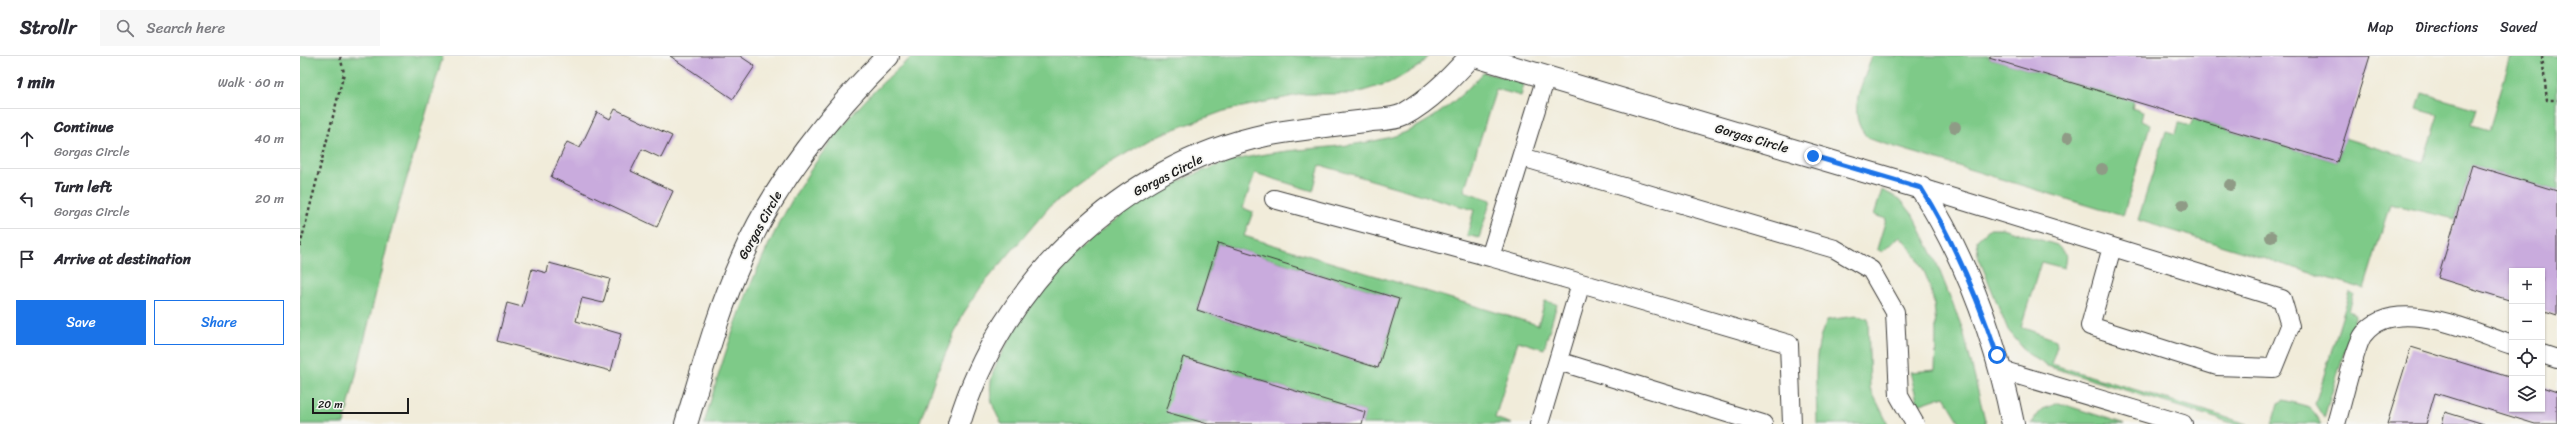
<!DOCTYPE html>
<html lang="en">
<head>
<meta charset="utf-8">
<style>
	:root { --surface:#fff; --page:#f7f7f7; --text:#2b2b33; --muted:#7c7c81; --line:#e1e1e2; --accent:#1a73e8 }
	body { margin:0; font-family:Sriracha,sans-serif; background:var(--page); color:var(--text) }
	.controls { position:absolute; right:12px; bottom:12px; display:grid; overflow:hidden; border-radius:0px; box-shadow:0 1px 3px #0004 }
	.controls button { width:36px; height:36px; display:grid; place-items:center; padding:0; border:0; border-bottom:1px solid var(--line); background:var(--surface); color:var(--text); font:20px sans-serif }
	.scale { position:absolute; left:12px; bottom:10px; width:97px; box-sizing:border-box; padding-left:4px; border:2px solid #1c1c1c; border-top:0; font-size:11px; line-height:14px; white-space:nowrap; color:#1c1c1c; -webkit-text-stroke:3px #f6f6f2; paint-order:stroke }
	.stop { position:absolute; width:12px; height:12px; margin:-9px; border:3px solid #1a73e8; border-radius:50%; background:#fff }
	.stop.end { background:#1a73e8; border-color:#fff; box-shadow:0 1px 4px #0008 }
	.list { margin:0; padding:0; list-style:none }
	h2 { display:flex; justify-content:space-between; align-items:center; height:52px; margin:0; padding:0 16px; font-size:17px }
	h2 small { font-size:13px; font-weight:400; color:var(--muted) }
	.list li { display:grid; grid-template-columns:26px 1fr auto; gap:12px; align-items:center; box-sizing:border-box; height:60px; padding:0 16px; border-top:1px solid var(--line) }
	.list b { display:block; font-size:15px; white-space:nowrap }
	.list p { margin:0; font-size:13px; white-space:nowrap; color:var(--muted) }
	.list em { font-size:13px; font-style:normal; color:var(--muted) }
	.actions { display:flex; gap:8px; padding:12px 16px }
	.actions a { flex:1; padding:9px 0; border:1px solid var(--accent); border-radius:0px; text-align:center; font-size:14px; color:var(--accent) }
	.actions .main { background:var(--accent); color:#fff }
	.icon { flex:none; width:22px; height:22px; fill:none; stroke:currentColor; stroke-width:2; stroke-linecap:round; stroke-linejoin:round }
	.map { position:relative; flex:none; width:2257px; height:368px; overflow:hidden }
	header { display:flex; align-items:center; gap:24px; box-sizing:border-box; height:56px; padding:0 20px; background:var(--surface); border-bottom:1px solid var(--line) }
	header strong { font-size:19px }
	nav { display:flex; gap:22px; margin-inline-start:auto; font-size:14px }
	.search { width:280px; height:36px; background:var(--page); display:flex; align-items:center; gap:10px; box-sizing:border-box; padding:0 14px; border-radius:0px; color:var(--muted); font-size:15px }
	main { display:flex }
	aside { flex:1; background:var(--surface) }
	.map>svg:first-child { display:block }
	.green { fill:#7eca88; stroke:#4d7352; fill-rule:evenodd }
	.building { fill:#c9abdd }
	.lines { fill:none; stroke-linecap:round; stroke-linejoin:round }
	.lane-casing { stroke:#3c3b38; stroke-width:20 }
	.street-casing { stroke:#3c3b38; stroke-width:24 }
	.path { stroke:#3c3b38; stroke-width:2.5; stroke-dasharray:3 3; stroke-linecap:butt }
	.lane { stroke:#fff; stroke-width:18 }
	.street { stroke:#fff; stroke-width:22 }
	.tree { fill:#8f9b86 }
	.route { stroke:#1a73e8; stroke-width:5 }
	.labels { text-anchor:middle; dominant-baseline:central; stroke-width:3.5; stroke-linejoin:round; paint-order:stroke }
	.street-label { font-size:13px; fill:#1c1c1c; stroke:#f6f6f2 }
</style>
</head>
<body>
<header>
<strong>Strollr</strong>
<div class="search"><svg class="icon" aria-label="search" viewBox="0 0 24 24"><circle cx="10" cy="10" r="6"/><path d="M15 15l6 6"/></svg>Search here</div>
<nav><a>Map</a><a>Directions</a><a>Saved</a></nav>
</header>
<main>
<aside>
<h2>1 min<small>Walk · 60 m</small></h2>
<ul class="list">
<li><svg class="icon" aria-label="ahead" viewBox="0 0 24 24"><path d="M12 20V5M6 11l6-6 6 6"/></svg><div><b>Continue</b><p>Gorgas Circle</p></div><em>40 m</em></li>
<li><svg class="icon" aria-label="left" viewBox="0 0 24 24"><path d="M17 20v-9H6M10 6l-5 5 5 5"/></svg><div><b>Turn left</b><p>Gorgas Circle</p></div><em>20 m</em></li>
<li><svg class="icon" aria-label="arrive" viewBox="0 0 24 24"><path d="M6 21V4h12l-3 4 3 4H6"/></svg><div><b>Arrive at destination</b></div></li>
</ul>
<div class="actions"><a class="main">Save</a><a>Share</a></div>
</aside>
<div class="map">
<svg width="2257" height="368" viewBox="0 0 2257 368">
	<rect width="100%" height="100%" fill="#f6f6f2"/>
	<filter id="ink" filterUnits="userSpaceOnUse"><feTurbulence type="fractalNoise" baseFrequency=".025" numOctaves="2"/><feDisplacementMap in="SourceGraphic" scale="8" xChannelSelector="R" yChannelSelector="G"/><feConvolveMatrix kernelMatrix="1 2 1 2 8 2 1 2 1" color-interpolation-filters="sRGB"/></filter>
	<filter id="wash" filterUnits="userSpaceOnUse"><feTurbulence type="fractalNoise" baseFrequency=".012" numOctaves="4" result="noise"/><feDisplacementMap in="SourceGraphic" scale="16" xChannelSelector="R" yChannelSelector="G"/><feGaussianBlur stdDeviation="0.9" result="paint"/><feColorMatrix in="noise" values="0 0 0 0 0 0 0 0 0 0 0 0 0 0 0 0 0 1.4 0 .05"/><feComposite in="paint" operator="in"/></filter>
	<g filter="url(#wash)">
		<rect width="100%" height="100%" fill="#f1ecda"/>
		<path class="green" d="M0 0H143L90 179 44 368H0Z
			M613 0H1129L1121 9 1092 26 1053 38H1003L924 55 856 80 808 108 750 150 681 231 663 258 636 319 619 368H404C443 228 497 94 613 0Z
			M1572 0H1690L1689 2 1834 45 1832 52 1843 56 1841 65 1850 69 1823 160 1569 83C1544 59 1563 28 1572 0Z
			M2211 0H2257V135L2172 109 2155 163 2090 148 2064 233 1838 164 1866 75 1876 78 1879 67 1890 70 1893 63 2037 106 2044 82 2123 106 2138 59 2117 53 2122 37 2177 53 2172 69 2189 74Z
			M1183 17 1225 25 1221 40 1196 33 1164 135 1191 144 1179 182 1167 179 1174 154 1020 109 1013 135 955 117 943 152 953 156 944 180 1238 269 1245 245 1257 248 1244 293 1218 285 1195 362 1212 368H1062L1065 356 884 301 908 368H702C679 331 694 311 713 277 758 194 860 118 954 100 999 91 1047 93 1091 81 1126 72 1159 43 1183 17ZM918 187 1099 243 1078 312 897 254Z
			M1582 134 1600 143 1613 159 1635 203 1663 274 1686 368H1661L1644 340 1618 349 1610 316 1635 314C1637 260 1639 223 1600 180L1582 196 1577 193 1586 163 1574 159Z
			M1690 172H1702L1757 189 1766 199 1764 212 1741 206 1721 271 1756 284 1757 290 1751 308 1948 368H1935L1747 310 1727 297 1708 274 1678 200 1677 184Z
			M2050 236 2054 238 2049 255 2056 258 2024 362 2015 348Z
			M1556 260 1568 263 1570 332 1588 368H1517C1517 333 1511 296 1527 264Z
			M1984 344 2010 351 2021 368H1972L1978 347Z
			M1759 347 1825 368H1731L1742 353Z"/>
		<g id="blocks">
			<path class="building" d="M370 0H440L455 10 433 43Z
				M1690 0H2070L2037 106 1689 2Z
				M315 53 372 80 361 102 342 93 331 115 373 135 357 171 251 121 267 86 280 92 297 56 310 63Z
				M2172 109 2257 135V259L2242 254V215H2212V245L2138 222Z
				M918 187 1099 243 1078 312 897 254Z
				M249 207 310 223 303 247 282 242 276 265 321 278 311 315 197 285 207 247 222 251 232 213 247 217Z
				M2111 291 2212 322V353H2242V331L2257 336V368H2235L2135 337 2126 368H2087Z
				M883 301 1065 356 1062 368H908L866 356Z
				M2145 356 2184 368H2142Z"/>
		</g>
	</g>
	<g filter="url(#ink)">
		<use href="#blocks" fill-opacity="0" stroke="#3c3b38" stroke-width="1"/>
		<g class="lines">
			<g class="lane-casing">
				<path id="lane" d="M1222 101 1535 193 1571 214 1595 256 1599 340 1615 368
					M1621 132 1982 243 1990 270 1973 312 1917 310 1790 270 1812 191
					M974 143 1190 201
					M1281 227 1489 288 1492 368
					M2242 298 2257 303
					M1258 305 1463 368
					M1701 314 1883 368
					M1239 368 1281 227 1190 201 1246 21
					M2036 368C2041 352 2056 286 2064 278 2095 238 2173 276 2212 289"/>
			</g>
			<g class="street-casing">
				<path id="street" d="M1175 0 1621 132C1667 204 1696 284 1713 368
					M386 368C403 312 418 255 442 202 474 128 531 56 588 0
					M659 368C701 228 821 110 966 79 999 73 1033 69 1066 65 1077 63 1093 64 1103 59 1130 44 1150 23 1171 0"/>
			</g>
			<path class="path" d="M2242 0 2247 44H2257
				M0 190 44 17 40 0"/>
			<use href="#lane" class="lane"/>
			<use href="#street" class="street"/>
		</g>
		<g class="tree">
			<circle cx="1655" cy="71" r="6"/>
			<circle cx="1768" cy="81" r="6"/>
			<circle cx="1802" cy="113" r="6"/>
			<circle cx="1930" cy="129" r="6"/>
			<circle cx="1883" cy="149" r="6"/>
			<circle cx="1971" cy="181" r="6"/>
		</g>
	</g>
	<g class="lines" filter="url(#ink)">
		<path class="route" d="M1513 100 1621 132C1654 185 1677 240 1697 299"/>
	</g>
	<g class="labels">
		<g class="street-label">
			<text transform="translate(1452 82) rotate(16)">Gorgas Circle</text>
			<text transform="translate(868 119) rotate(-27)">Gorgas Circle</text>
			<text transform="translate(460 169) rotate(-61)">Gorgas Circle</text>
		</g>
	</g>
</svg>
<div class="controls">
<button>+</button>
<button>−</button>
<button><svg class="icon" aria-label="locate" viewBox="0 0 24 24"><circle cx="12" cy="12" r="6"/><path d="M12 2v4M12 18v4M2 12h4M18 12h4"/></svg></button>
<button><svg class="icon" aria-label="layers" viewBox="0 0 24 24"><path d="M12 4l9 5-9 5-9-5zM3 14l9 5 9-5"/></svg></button>
</div>
<div class="scale">20 m</div>
<div class="stop" style="left:1697px;top:299px"></div>
<div class="stop end" style="left:1513px;top:100px"></div>
</div>
</main>
</body>
</html>
